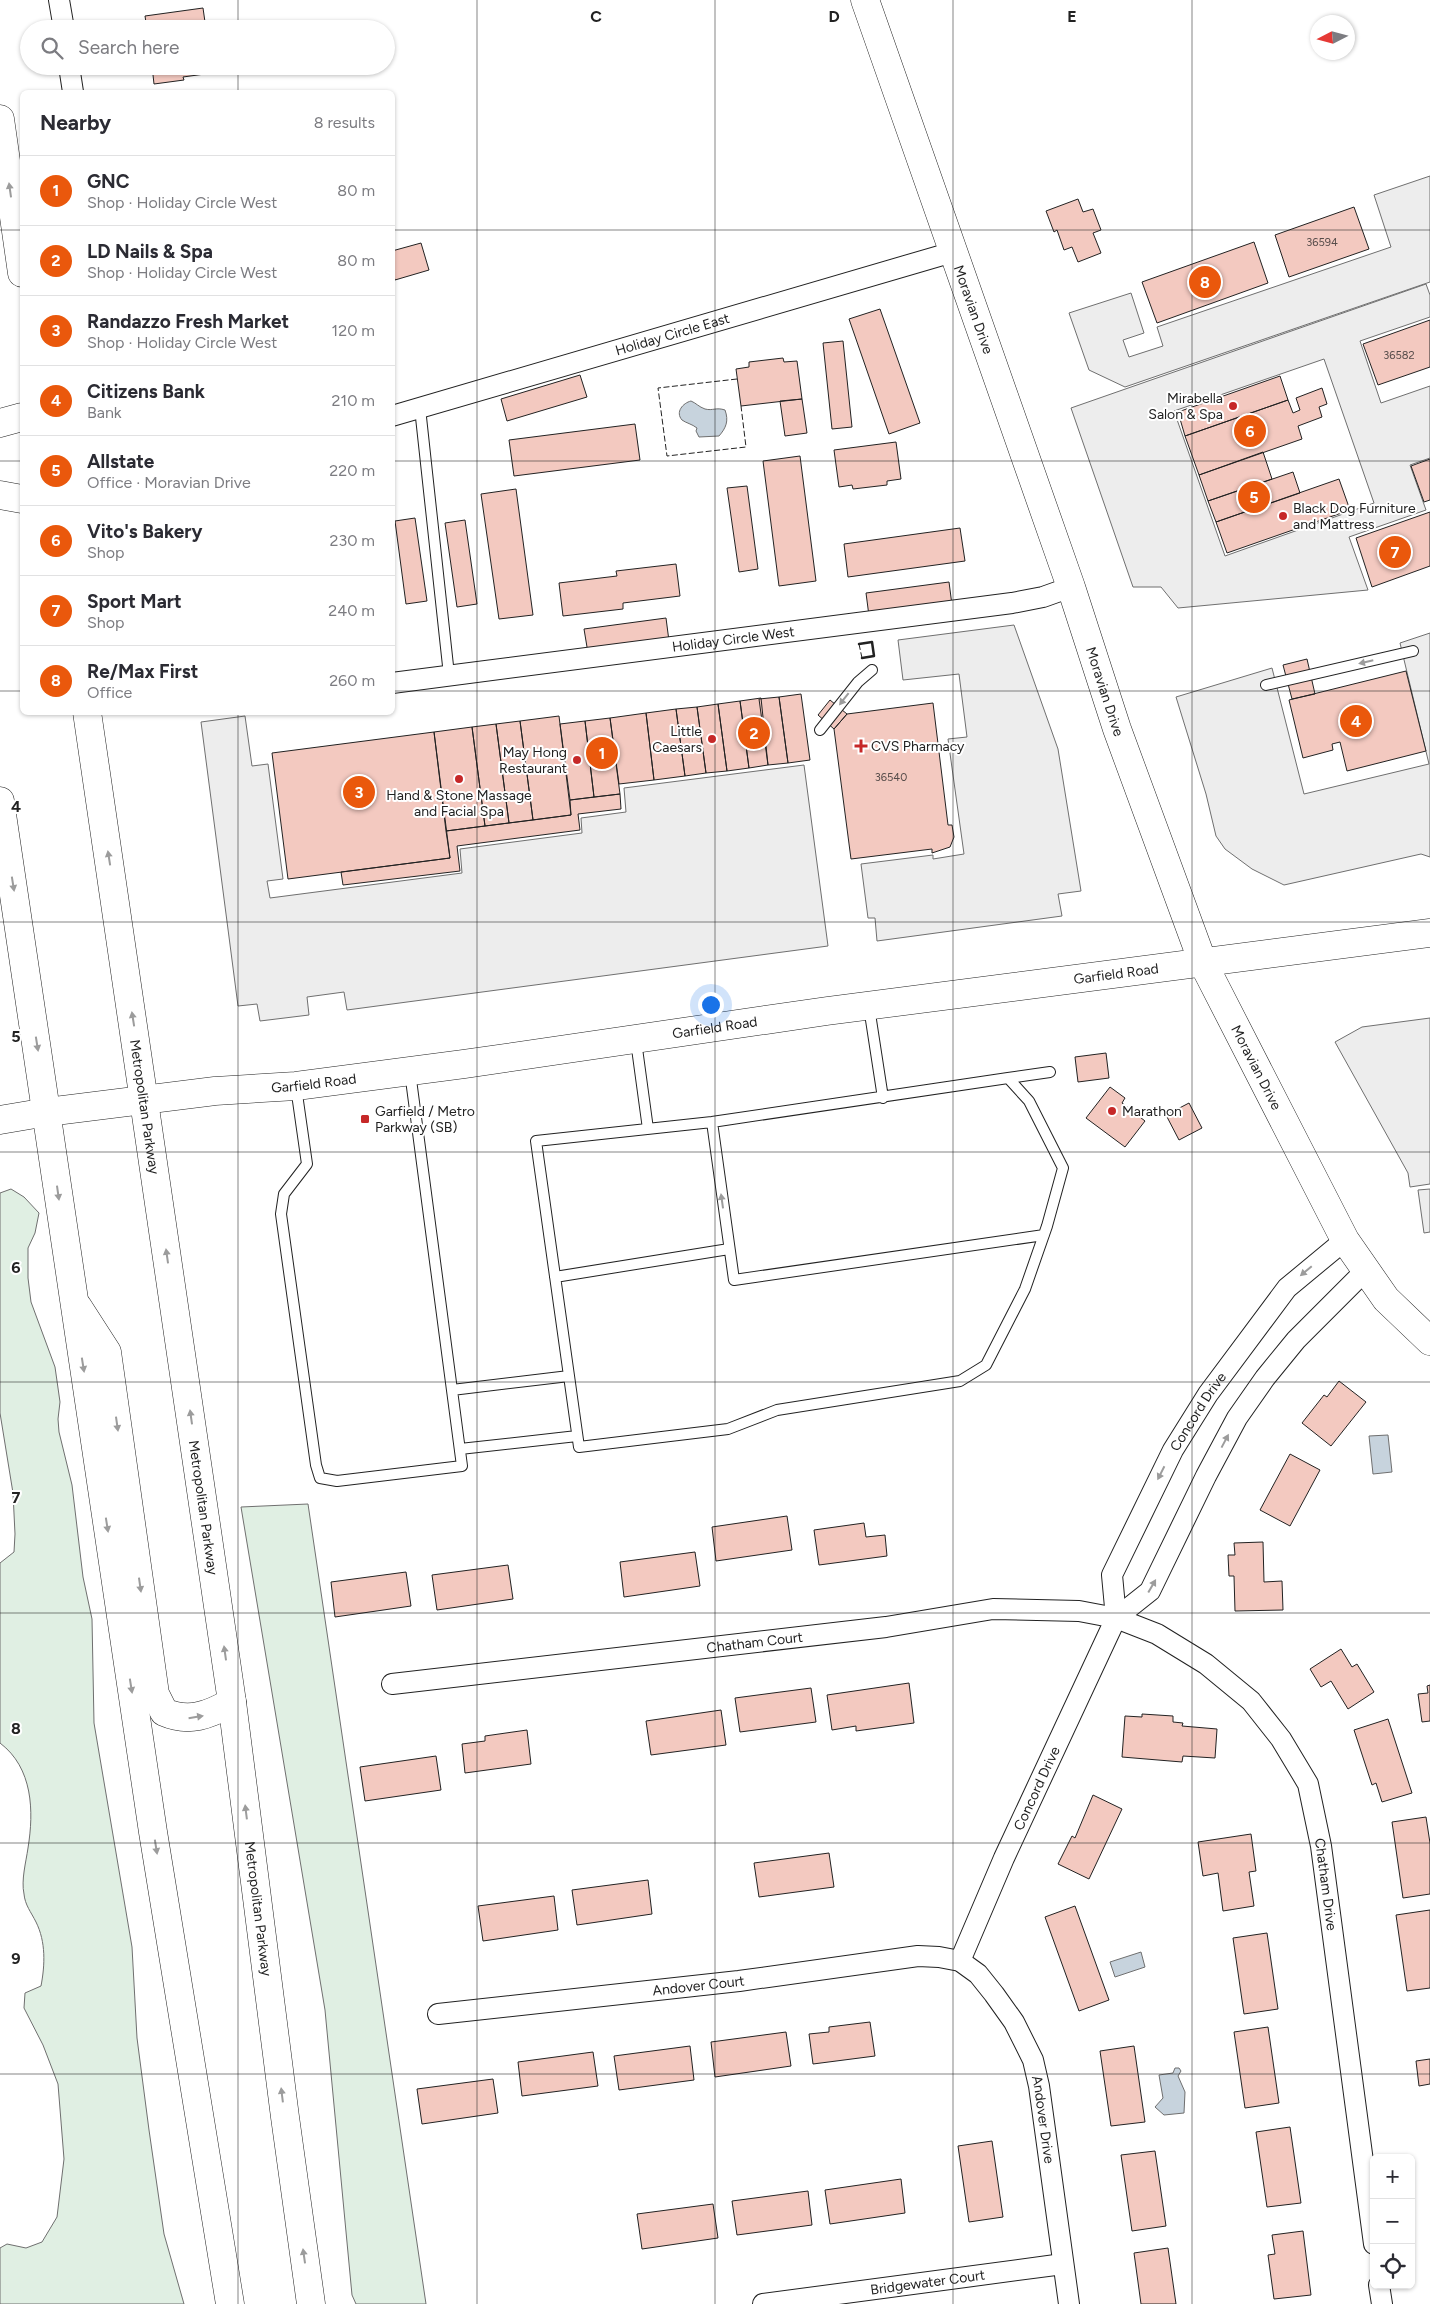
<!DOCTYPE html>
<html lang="en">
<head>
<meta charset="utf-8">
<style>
	:root { --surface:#fff; --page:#f2f2f3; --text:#2b2b33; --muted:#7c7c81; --line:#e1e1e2; --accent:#ea580c }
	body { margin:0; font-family:Figtree,sans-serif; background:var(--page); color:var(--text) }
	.controls { position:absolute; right:15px; bottom:15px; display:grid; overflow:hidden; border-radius:8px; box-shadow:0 1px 4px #0004 }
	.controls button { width:45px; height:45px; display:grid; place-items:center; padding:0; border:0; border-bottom:1px solid var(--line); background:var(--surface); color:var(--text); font:25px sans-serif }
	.compass { position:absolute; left:1310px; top:15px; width:45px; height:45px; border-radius:50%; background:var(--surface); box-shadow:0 1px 4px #0004; rotate:264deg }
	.you { position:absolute; left:710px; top:1004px; width:18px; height:18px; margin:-12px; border:4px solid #fff; border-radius:50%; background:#1a73e8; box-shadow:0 0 0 8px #1a73e833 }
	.badge { display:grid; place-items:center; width:32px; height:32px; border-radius:50%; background:var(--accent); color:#fff; font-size:16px; font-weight:700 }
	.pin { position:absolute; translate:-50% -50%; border:2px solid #fff; box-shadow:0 1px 5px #0006 }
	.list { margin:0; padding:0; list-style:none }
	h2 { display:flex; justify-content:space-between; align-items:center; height:65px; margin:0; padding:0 20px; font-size:21px }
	h2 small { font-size:16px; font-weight:400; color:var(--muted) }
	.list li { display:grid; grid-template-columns:32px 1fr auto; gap:15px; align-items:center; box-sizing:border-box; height:70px; padding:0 20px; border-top:1px solid var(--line) }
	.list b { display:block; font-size:19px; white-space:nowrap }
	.list p { margin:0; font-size:16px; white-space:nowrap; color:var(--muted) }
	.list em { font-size:16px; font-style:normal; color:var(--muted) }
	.icon { flex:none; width:28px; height:28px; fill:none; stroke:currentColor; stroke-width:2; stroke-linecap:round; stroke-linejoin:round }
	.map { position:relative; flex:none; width:1430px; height:2304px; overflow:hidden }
	.search { position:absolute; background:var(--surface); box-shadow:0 1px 4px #0004; left:20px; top:20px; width:375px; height:55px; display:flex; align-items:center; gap:12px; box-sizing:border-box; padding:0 18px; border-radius:28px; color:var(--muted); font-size:19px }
	.panel { position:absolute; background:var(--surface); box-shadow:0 1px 4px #0004; left:20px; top:90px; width:375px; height:625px; border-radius:8px }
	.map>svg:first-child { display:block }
	.green { fill:#e0efe3; stroke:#6f6f6f }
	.parking { fill:#ededed; stroke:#6f6f6f; fill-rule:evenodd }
	.water { fill:#c7d3dd; stroke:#6f6f6f }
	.building { fill:#f3c9c0; stroke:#222 }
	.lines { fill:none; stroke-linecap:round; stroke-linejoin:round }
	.lane-casing { stroke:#222; stroke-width:12 }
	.street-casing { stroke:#222; stroke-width:22 }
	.secondary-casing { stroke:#222; stroke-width:29 }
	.primary-casing { stroke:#222; stroke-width:29 }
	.lane { stroke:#fff; stroke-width:10 }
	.street { stroke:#fff; stroke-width:20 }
	.secondary { stroke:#fff; stroke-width:28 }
	.primary { stroke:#fff; stroke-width:28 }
	.fence { stroke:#222; stroke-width:1; stroke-dasharray:6 2.5; stroke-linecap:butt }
	.wall { stroke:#222; stroke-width:2.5 }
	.oneway { fill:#9c9c9c }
	.grid { fill:none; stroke:#222; stroke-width:1; stroke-opacity:0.55 }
	.poi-dot { fill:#c62828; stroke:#fff; stroke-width:2 }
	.labels { text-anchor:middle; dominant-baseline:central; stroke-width:4; stroke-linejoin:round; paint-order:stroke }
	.number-label { font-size:11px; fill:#564c4a }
	.street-label { font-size:14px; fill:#222; stroke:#fff }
	.poi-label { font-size:14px; fill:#222; stroke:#fff; text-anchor:start }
	.grid-label { font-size:16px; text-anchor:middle; font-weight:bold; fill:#222; stroke:#fff; stroke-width:4; stroke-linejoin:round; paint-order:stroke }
</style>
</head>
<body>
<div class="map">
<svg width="1430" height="2304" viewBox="0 0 1430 2304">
	<rect width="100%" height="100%" fill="#fff"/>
	<path class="green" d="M11 1189 24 1197 39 1213 35 1233 28 1248V1278L31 1302 55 1367 60 1402 58 1419 59 1432 72 1485 83 1577 92 1619 94 1723 132 1947 137 2038 149 2130 164 2234 184 2304H0V2248L7 2244 26 2248 42 2242 57 2217 64 2159 58 2084 43 2045 24 2008 25 1993 41 1986C45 1965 46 1942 36 1922 31 1912 25 1905 24 1894 21 1880 26 1862 28 1848 34 1811 33 1768 0 1743V1563L14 1552 15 1534 13 1493 0 1413V1193Z
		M308 1504 426 2304H356L352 2295 325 2010 241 1507Z"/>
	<path class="parking" d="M1430 176V282L1125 387 1089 370 1069 313 1131 293 1144 333 1123 340 1129 357 1163 346 1157 327 1391 247 1374 195Z
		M1426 284 1430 295V317L1360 341 1381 403 1430 386V458L1410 465 1426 510 1349 537 1368 590 1178 608 1161 587H1133L1071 408ZM1324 359 1374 503 1225 556 1174 411Z
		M1014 625 1058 749 1081 891 1058 894 1062 916 877 941 875 918H868L861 864 933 855V859L964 854 948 739 967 737 959 674 903 680 898 640Z
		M1430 633V857L1421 854 1284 885 1252 869 1225 849 1216 836 1206 794 1176 697 1272 668 1304 794 1429 764 1400 643Z
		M245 716 252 766 268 764 283 879 267 881 270 898 462 873 460 849 582 833 581 818 626 812 624 788 804 765 828 946 347 1010 344 992 307 997 309 1015 260 1021 257 1004 238 1006 201 722Z
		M1430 1018V1184L1410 1187 1408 1173 1335 1042 1362 1027Z
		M1430 1189V1232L1424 1233 1418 1190Z"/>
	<path class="water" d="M691 401C696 403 699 407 705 409 713 411 716 407 725 410 729 421 726 428 719 436L699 437 696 431 697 428C692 424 686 423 682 420 675 412 683 403 691 401Z
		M1388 1435 1392 1472 1373 1474 1369 1436Z
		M1141 1952 1145 1967 1115 1977 1110 1962Z
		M1175 2068H1179L1181 2071 1178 2076 1185 2092 1184 2113 1164 2115 1155 2107 1163 2098 1159 2075 1173 2073Z"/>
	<path class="building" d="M203 8 206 29H147L145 16Z
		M152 66H211L212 73 183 77 184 80 154 84Z
		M1078 199 1083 212 1093 209 1101 230 1093 233 1101 253 1078 262 1072 247 1064 250 1057 230 1054 232 1046 211Z
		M1354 207 1369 249 1289 277 1275 235Z
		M1254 242 1268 283 1157 323 1142 282Z
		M421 243 429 270 395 280 392 270V251Z
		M880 309 920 423 889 434 849 319Z
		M1430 320V367L1378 385 1363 344Z
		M843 341 852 427 832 429 823 343Z
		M783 358 784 362 797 361 802 399 741 406 736 369 749 367V362Z
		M580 375 587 397 507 421 501 399Z
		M1280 376 1288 400 1185 436 1178 412Z
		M1322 388 1327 404 1319 407 1322 417 1298 426 1302 439 1199 475 1185 436 1288 400 1293 413 1300 410 1296 398Z
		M802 399 807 433 785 436 780 401Z
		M635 424 640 460 514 476 509 440Z
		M896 442 901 479 887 481V485L853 489 852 485 839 487 834 450Z
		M1263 452 1272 479 1208 501 1199 475Z
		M800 456 816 581 779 586 763 461Z
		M1430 459V500L1424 502 1411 466Z
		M1293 472 1300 493 1216 522 1208 501Z
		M1339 479 1350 510 1227 553 1216 522Z
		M747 486 758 569 739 572 727 488Z
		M516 489 533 615 499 619 481 494Z
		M1430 512V566L1372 587 1356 538Z
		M415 518 427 601 406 604 395 521Z
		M465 520 477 604 457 607 445 523Z
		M960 528 965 561 848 577 844 544Z
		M676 564 680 596 623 603V609L563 616 559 583 617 576 616 571Z
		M949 582 952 605 869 616 866 593Z
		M666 618 669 641 588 653 584 629Z
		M1307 659 1315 694 1292 699 1283 665Z
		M1406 671 1426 751 1347 771 1340 742 1332 744 1333 750 1303 758 1289 700Z
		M801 694 810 760 788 763 779 697Z
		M779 697 788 763 768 765 759 699Z
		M761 698 768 765 749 768 740 701Z
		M830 700 847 714 834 729 818 715Z
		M740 701 749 768 727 771 718 704Z
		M933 703 948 825H952L954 837 950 847 932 853V849L851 859 834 729 847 714Z
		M718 704 727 771 706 773 697 707Z
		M697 707 706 773 685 776 676 709Z
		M676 709 685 776 654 780 646 713Z
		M646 713 654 780 619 784 610 718Z
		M559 716 571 815 533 820 520 721Z
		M610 718 620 794 594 797 585 721Z
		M520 721 533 820 509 823 496 724Z
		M585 721 594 797 570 800 560 724Z
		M496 724 509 823 485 826 472 727Z
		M472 727 485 826 446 831 434 732Z
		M434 732 450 858 288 879 272 753Z
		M620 794 621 809 578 814 580 830 457 846 460 871 343 885 341 872 450 858 446 831 571 815 570 800Z
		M1106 1053 1109 1078 1078 1082 1075 1057Z
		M1110 1087 1125 1098 1122 1103 1145 1121 1125 1147 1086 1118Z
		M1189 1103 1202 1128 1179 1140 1166 1115Z
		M1339 1381 1366 1402 1331 1446 1302 1423 1324 1395 1327 1397Z
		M1290 1454 1320 1470 1290 1526 1260 1510Z
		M787 1516 792 1550 716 1561 712 1527Z
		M864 1523 866 1537 885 1535 887 1556 819 1565 814 1530Z
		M1263 1542 1264 1582 1282 1581 1283 1610 1235 1611 1234 1576H1229L1228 1555H1235L1234 1543Z
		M695 1552 700 1586 624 1597 620 1562Z
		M508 1565 513 1599 437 1610 432 1575Z
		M406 1572 411 1606 335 1617 331 1582Z
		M1341 1649 1352 1667 1357 1664 1374 1692 1348 1709 1331 1681 1321 1687 1310 1669Z
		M909 1683 914 1723 856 1731V1726L832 1730 827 1695Z
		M1430 1685V1721L1422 1722 1418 1694 1428 1693 1427 1686Z
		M811 1688 816 1722 740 1732 735 1698Z
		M721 1710 726 1745 651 1755 646 1721Z
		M1142 1714 1173 1716V1722L1183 1723 1182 1726 1217 1729 1215 1758 1183 1756 1182 1762 1122 1757 1125 1716 1142 1717Z
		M1388 1719 1412 1793 1382 1802 1376 1783 1372 1785 1354 1730Z
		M527 1730 531 1764 465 1773 462 1744 485 1741V1736Z
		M436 1756 441 1790 365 1801 360 1767Z
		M1093 1795 1122 1809 1089 1879 1058 1864 1072 1836 1075 1838Z
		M1426 1817 1430 1843V1894L1403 1898 1392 1822Z
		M1251 1834 1256 1871 1249 1872 1254 1906 1223 1911 1218 1873 1203 1876 1198 1842Z
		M829 1853 834 1887 759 1897 754 1863Z
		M648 1880 652 1914 577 1925 572 1890Z
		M554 1896 558 1930 483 1941 478 1906Z
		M1075 1906 1109 2000 1079 2011 1045 1917Z
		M1430 1910V1988L1407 1991 1396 1915Z
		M1267 1933 1278 2009 1244 2014 1233 1938Z
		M870 2022 875 2056 813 2064 809 2034 829 2032V2027Z
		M1268 2027 1279 2103 1245 2108 1234 2032Z
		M786 2032 791 2066 715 2077 711 2042Z
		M690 2046 694 2080 619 2090 614 2056Z
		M1134 2046 1145 2122 1111 2126 1100 2051Z
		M593 2052 598 2086 522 2096 518 2062Z
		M1430 2059V2084L1419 2086 1416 2061Z
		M493 2079 498 2113 422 2124 417 2089Z
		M1290 2127 1301 2203 1267 2207 1256 2132Z
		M992 2141 1003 2217 969 2222 958 2146Z
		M1155 2151 1166 2226 1132 2231 1121 2155Z
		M901 2179 905 2213 830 2224 825 2190Z
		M808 2191 812 2225 737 2235 732 2201Z
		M713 2204 718 2238 642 2249 637 2214Z
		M1303 2231 1311 2295 1274 2299 1268 2255 1275 2254 1272 2235Z
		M1168 2248 1176 2304H1141L1134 2253Z"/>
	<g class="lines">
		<g class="lane-casing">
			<path id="lane" d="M420 408 449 675
				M1266 685 1413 651
				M820 730 858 682 872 670
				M869 1007 883 1098
				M636 1041 648 1129
				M1008 1078 1029 1101 1063 1168 1047 1226 1025 1289 986 1365 960 1381 777 1410 728 1429 579 1447 536 1141 712 1122Z
				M1008 1078 1050 1072
				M296 1087 307 1164 284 1194 281 1214 316 1465 320 1478 337 1481 462 1466 410 1072
				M712 1122 734 1280 1044 1235
				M555 1277 729 1249
				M452 1390 569 1376
				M460 1449 577 1436"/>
		</g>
		<g class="street-casing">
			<g id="street">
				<path d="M59 0 64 29"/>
				<path d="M69 66 73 92"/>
				<path id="s1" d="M392 416 953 252"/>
				<path id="s2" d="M392 683 1012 603 1043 597 1071 587"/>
				<path id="s3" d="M1116 1618 1112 1575 1173 1450 1208 1394 1287 1288 1345 1240"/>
				<path id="s4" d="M392 1684 886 1627 993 1609 1079 1611 1116 1618 1157 1634 1206 1664 1251 1701 1281 1739 1308 1784 1321 1846 1374 2244"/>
				<path id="s5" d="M960 1961 1004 1858 1116 1618 1150 1591 1206 1476 1237 1418 1265 1378 1296 1340 1365 1271"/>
				<path id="s6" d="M438 2014 739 1981 918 1956 939 1957 960 1961 978 1974 994 1994 1014 2022 1033 2060 1039 2086 1069 2304"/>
				<path d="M1379 2285 1382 2304"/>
				<path id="s7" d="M763 2304 1063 2264"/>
			</g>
		</g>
		<g class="secondary-casing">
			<g id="secondary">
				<path id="s8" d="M865 0 1071 587 1117 729 1203 963 1345 1240 1386 1299 1430 1341"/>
				<path id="s9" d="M0 1120 47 1112 215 1091 296 1086 464 1064 827 1011 1430 933"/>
			</g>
		</g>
		<g class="primary-casing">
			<g id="primary">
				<path d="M0 119 22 273"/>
				<path d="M0 423 22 417"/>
				<path d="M0 495 22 499"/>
				<path id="s10" d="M87 712 232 1702 285 2117 311 2304"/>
				<path d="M0 801 153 1832 230 2304"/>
				<path d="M78 1307 107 1352 155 1694 164 1712C189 1723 209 1715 232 1702"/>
			</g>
		</g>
		<use href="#lane" class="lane"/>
		<use href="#street" class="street"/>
		<use href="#secondary" class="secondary"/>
		<use href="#primary" class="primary"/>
		<path class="fence" d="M737 379 658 388 667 456 746 447 741 406
			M859 644 862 658"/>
		<path class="wall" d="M859 644 872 642 874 656 862 658"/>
	</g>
	<defs><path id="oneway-solid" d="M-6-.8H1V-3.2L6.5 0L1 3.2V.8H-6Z" transform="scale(1.25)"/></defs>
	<g class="oneway">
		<use href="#oneway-solid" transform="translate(10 190) rotate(-98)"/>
		<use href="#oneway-solid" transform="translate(1366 662) rotate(167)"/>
		<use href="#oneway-solid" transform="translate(844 699) rotate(128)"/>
		<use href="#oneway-solid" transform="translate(109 858) rotate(-99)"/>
		<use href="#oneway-solid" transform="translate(13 884) rotate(81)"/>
		<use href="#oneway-solid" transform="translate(133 1019) rotate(-99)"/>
		<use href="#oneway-solid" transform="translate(37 1044) rotate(81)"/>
		<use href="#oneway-solid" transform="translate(58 1193) rotate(82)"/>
		<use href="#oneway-solid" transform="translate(722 1201) rotate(-98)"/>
		<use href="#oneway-solid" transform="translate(167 1256) rotate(-98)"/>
		<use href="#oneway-solid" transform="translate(1306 1271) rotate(140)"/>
		<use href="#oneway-solid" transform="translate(83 1365) rotate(81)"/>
		<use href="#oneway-solid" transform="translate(191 1417) rotate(-98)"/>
		<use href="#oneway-solid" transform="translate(117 1424) rotate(82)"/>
		<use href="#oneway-solid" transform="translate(1225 1441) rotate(-62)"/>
		<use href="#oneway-solid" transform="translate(1161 1473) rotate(117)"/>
		<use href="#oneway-solid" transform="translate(107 1525) rotate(81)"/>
		<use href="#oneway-solid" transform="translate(140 1585) rotate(82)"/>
		<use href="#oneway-solid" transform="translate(1152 1586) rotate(-60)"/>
		<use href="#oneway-solid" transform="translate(225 1653) rotate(-98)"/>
		<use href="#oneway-solid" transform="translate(131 1686) rotate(81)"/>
		<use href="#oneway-solid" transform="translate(196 1717) rotate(-9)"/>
		<use href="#oneway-solid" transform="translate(246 1812) rotate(-97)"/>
		<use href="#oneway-solid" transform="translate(156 1847) rotate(81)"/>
		<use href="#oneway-solid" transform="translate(282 2095) rotate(-97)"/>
		<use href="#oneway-solid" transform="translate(304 2256) rotate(-98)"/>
	</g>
	<path class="grid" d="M238 0V29M477 0V2304M715 0V2304M953 0V2304M1192 0V2304M238 66V92M0 230H22M392 230H1430M0 461H22M392 461H1430M0 691H22M392 691H1430M238 712V2304M0 922H1430M0 1152H1430M0 1382H1430M0 1613H1430M0 1843H1430M0 2074H1430"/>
	<g class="poi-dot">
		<circle cx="1233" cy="406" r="5"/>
		<circle cx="1283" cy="516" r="5"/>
		<circle cx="712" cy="739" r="5"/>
		<path d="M858.5 738.5h5v5h5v5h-5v5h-5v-5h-5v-5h5z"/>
		<circle cx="577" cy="760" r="5"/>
		<circle cx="459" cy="779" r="5"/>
		<circle cx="1112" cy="1111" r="5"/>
		<rect x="360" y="1114" width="10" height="10" rx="2.5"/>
	</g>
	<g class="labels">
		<g class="number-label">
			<text x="1322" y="242">36594</text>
			<text x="1399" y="355">36582</text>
			<text x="891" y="777">36540</text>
		</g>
		<g class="street-label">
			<text stroke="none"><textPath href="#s8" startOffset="328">Moravian Drive</textPath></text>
			<text stroke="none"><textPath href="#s1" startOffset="292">Holiday Circle East</textPath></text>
			<text stroke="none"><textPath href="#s2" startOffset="344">Holiday Circle West</textPath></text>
			<text stroke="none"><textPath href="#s8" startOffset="732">Moravian Drive</textPath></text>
			<text stroke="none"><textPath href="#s9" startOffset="1126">Garfield Road</textPath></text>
			<text stroke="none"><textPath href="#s9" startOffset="721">Garfield Road</textPath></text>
			<text stroke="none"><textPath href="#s8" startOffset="1138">Moravian Drive</textPath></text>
			<text stroke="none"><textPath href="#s9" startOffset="316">Garfield Road</textPath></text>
			<text stroke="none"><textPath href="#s10" startOffset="399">Metropolitan Parkway</textPath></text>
			<text stroke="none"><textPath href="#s3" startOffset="228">Concord Drive</textPath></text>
			<text stroke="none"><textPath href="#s10" startOffset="804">Metropolitan Parkway</textPath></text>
			<text stroke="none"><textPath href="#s4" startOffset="365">Chatham Court</textPath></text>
			<text stroke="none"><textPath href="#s5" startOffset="189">Concord Drive</textPath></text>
			<text stroke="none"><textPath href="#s4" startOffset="1092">Chatham Drive</textPath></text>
			<text stroke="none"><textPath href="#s10" startOffset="1209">Metropolitan Parkway</textPath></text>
			<text stroke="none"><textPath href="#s6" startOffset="262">Andover Court</textPath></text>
			<text stroke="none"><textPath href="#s6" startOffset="711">Andover Drive</textPath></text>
			<text stroke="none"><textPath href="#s7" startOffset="166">Bridgewater Court</textPath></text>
		</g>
		<g class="poi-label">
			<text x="1223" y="398" text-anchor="end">Mirabella<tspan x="1223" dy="16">Salon &amp; Spa</tspan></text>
			<text x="1293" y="508">Black Dog Furniture<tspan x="1293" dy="16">and Mattress</tspan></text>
			<text x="702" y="731" text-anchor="end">Little<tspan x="702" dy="16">Caesars</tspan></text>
			<text x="871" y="746">CVS Pharmacy</text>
			<text x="567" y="752" text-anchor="end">May Hong<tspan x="567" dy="16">Restaurant</tspan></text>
			<text x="459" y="795" text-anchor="middle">Hand &amp; Stone Massage<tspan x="459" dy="16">and Facial Spa</tspan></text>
			<text x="375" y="1111">Garfield / Metro<tspan x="375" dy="16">Parkway (SB)</tspan></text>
			<text x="1122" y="1111">Marathon</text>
		</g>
	</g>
	<g class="grid-label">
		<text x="596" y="22">C</text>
		<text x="834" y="22">D</text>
		<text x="1072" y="22">E</text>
		<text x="16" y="812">4</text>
		<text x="16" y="1042">5</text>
		<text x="16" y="1273">6</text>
		<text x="16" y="1503">7</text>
		<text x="16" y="1734">8</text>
		<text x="16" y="1964">9</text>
	</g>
</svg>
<div class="controls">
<button>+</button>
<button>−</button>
<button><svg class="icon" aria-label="locate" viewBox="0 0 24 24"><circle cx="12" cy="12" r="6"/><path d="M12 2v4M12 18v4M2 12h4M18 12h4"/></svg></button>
</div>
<svg class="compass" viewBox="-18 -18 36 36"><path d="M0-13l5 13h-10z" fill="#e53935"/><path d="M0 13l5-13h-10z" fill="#7c7c81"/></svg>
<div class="you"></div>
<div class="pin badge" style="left:602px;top:753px">1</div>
<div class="pin badge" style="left:754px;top:733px">2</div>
<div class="pin badge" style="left:359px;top:792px">3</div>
<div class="pin badge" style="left:1356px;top:721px">4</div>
<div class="pin badge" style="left:1254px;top:497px">5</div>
<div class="pin badge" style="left:1250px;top:431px">6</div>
<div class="pin badge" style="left:1395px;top:552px">7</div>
<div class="pin badge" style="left:1205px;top:282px">8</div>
<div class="search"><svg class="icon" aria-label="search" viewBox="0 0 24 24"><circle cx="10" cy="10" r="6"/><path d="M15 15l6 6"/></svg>Search here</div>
<section class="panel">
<h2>Nearby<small>8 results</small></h2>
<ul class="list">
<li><span class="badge">1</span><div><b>GNC</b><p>Shop · Holiday Circle West</p></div><em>80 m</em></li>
<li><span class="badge">2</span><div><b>LD Nails &amp; Spa</b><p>Shop · Holiday Circle West</p></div><em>80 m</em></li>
<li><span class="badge">3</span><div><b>Randazzo Fresh Market</b><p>Shop · Holiday Circle West</p></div><em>120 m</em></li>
<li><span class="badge">4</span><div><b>Citizens Bank</b><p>Bank</p></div><em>210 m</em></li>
<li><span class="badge">5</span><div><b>Allstate</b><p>Office · Moravian Drive</p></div><em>220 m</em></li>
<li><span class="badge">6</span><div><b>Vito's Bakery</b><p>Shop</p></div><em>230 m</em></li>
<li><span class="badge">7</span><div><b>Sport Mart</b><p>Shop</p></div><em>240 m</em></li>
<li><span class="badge">8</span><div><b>Re/Max First</b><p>Office</p></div><em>260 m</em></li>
</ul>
</section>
</div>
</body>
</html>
